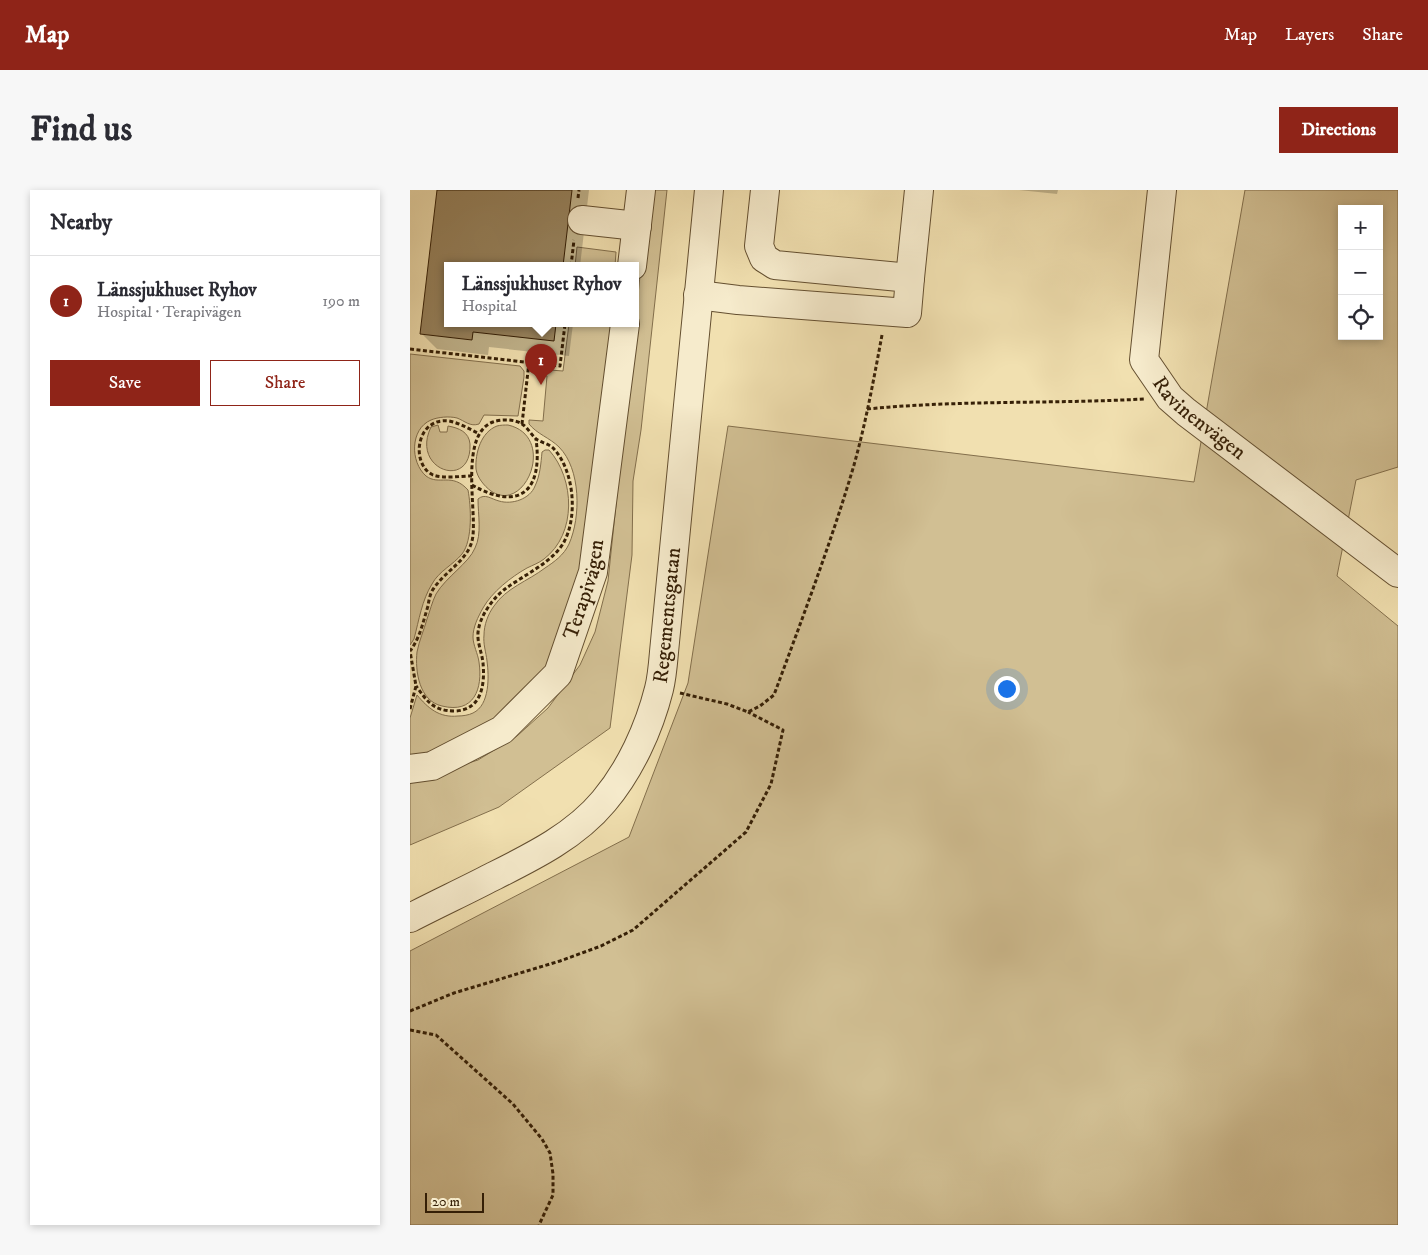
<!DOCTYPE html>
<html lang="en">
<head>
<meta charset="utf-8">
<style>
	:root { --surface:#fff; --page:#f7f7f7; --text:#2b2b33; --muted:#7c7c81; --line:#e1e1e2; --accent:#8f2418 }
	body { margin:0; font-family:"IM FELL DW Pica",serif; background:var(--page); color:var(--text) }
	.controls { position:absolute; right:15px; top:15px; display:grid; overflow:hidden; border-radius:0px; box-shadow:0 2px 8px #0003 }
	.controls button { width:45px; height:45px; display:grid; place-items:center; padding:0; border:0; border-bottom:1px solid var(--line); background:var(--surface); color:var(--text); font:25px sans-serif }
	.scale { position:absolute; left:15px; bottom:12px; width:59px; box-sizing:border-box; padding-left:5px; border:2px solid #351f06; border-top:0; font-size:14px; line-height:18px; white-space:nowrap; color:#351f06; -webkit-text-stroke:4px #f6ebcc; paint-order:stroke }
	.you { position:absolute; left:596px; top:498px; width:18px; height:18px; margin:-12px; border:4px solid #fff; border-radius:50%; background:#1a73e8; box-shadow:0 0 0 8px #1a73e833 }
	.badge { display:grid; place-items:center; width:32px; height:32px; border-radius:50%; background:var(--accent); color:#fff; font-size:16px; font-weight:700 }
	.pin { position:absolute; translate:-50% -41px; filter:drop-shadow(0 1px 2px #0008) }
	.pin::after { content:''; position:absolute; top:26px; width:18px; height:15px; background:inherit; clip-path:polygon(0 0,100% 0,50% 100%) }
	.popup { position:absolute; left:34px; top:72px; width:195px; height:65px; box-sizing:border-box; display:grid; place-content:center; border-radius:0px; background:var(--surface); filter:drop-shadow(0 1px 4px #0005); font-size:16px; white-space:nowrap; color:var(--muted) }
	.popup b { font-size:19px; color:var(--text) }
	.popup::after { content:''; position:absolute; left:50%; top:100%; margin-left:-10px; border:10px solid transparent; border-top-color:var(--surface) }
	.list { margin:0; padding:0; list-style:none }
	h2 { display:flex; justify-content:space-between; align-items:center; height:65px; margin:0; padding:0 20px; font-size:21px }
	h2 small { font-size:16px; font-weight:400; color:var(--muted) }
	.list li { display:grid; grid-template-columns:32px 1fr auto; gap:15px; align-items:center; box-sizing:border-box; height:90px; padding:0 20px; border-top:1px solid var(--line) }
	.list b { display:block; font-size:19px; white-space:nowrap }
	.list p { margin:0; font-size:16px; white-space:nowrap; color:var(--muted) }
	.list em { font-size:16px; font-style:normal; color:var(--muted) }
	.actions { display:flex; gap:10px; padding:15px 20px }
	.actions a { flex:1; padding:11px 0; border:1px solid var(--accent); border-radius:0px; text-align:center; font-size:18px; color:var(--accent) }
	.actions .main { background:var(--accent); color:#fff }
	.icon { flex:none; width:28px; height:28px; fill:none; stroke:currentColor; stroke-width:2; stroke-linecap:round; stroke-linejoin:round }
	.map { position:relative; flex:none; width:988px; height:1035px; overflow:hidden; border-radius:0px }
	header { display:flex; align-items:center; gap:30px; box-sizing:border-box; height:70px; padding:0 25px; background:var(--accent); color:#fff }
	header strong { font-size:24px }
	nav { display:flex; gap:28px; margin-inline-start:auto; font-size:18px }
	.intro { display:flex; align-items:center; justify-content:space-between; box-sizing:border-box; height:120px; padding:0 30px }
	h1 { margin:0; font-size:35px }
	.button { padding:12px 22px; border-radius:0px; background:var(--accent); color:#fff; font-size:18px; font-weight:700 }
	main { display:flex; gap:30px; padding:0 30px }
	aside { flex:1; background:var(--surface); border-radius:0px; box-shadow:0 2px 8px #0003 }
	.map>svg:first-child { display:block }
	.green { fill:#d1bf93; stroke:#836f4c; fill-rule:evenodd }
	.shadow { fill:#0003 }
	.building { fill:#97835e; stroke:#351f06 }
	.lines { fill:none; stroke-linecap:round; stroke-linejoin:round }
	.minor-casing { stroke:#644f30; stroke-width:30 }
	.path { stroke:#351f06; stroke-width:3; stroke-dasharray:4 2.5; stroke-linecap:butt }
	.minor { stroke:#f6ebcc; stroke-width:28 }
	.labels { text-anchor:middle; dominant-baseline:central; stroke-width:4; stroke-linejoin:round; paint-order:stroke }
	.street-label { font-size:21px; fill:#351f06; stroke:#f6ebcc }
</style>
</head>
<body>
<header>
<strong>Map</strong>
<nav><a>Map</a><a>Layers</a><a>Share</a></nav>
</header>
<div class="intro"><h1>Find us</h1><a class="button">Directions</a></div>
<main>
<aside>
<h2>Nearby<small></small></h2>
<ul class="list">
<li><span class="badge">1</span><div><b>Länssjukhuset Ryhov</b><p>Hospital · Terapivägen</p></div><em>190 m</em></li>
</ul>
<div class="actions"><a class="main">Save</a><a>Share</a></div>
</aside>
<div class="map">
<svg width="988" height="1035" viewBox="0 0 988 1035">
	<rect width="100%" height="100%" fill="#f1e0b0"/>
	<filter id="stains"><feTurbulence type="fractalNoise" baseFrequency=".004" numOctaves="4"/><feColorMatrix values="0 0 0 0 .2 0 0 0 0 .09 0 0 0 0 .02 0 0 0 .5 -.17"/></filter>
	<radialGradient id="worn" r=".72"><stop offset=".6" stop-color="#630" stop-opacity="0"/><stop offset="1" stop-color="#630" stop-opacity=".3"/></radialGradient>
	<path class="green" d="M239 0H257L231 240 223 291 222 365 200 538 89 617 0 655V591L68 570 107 546 138 518 170 475 185 442 198 391Z
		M835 0H988V277L946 290 927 386 988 436V1035H0V761L219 647 278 493 318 236 784 292ZM932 19H969V146H932Z
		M167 57 206 62 205 76H165Z
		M159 134H203L180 349 139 476 81 533 25 560 0 567V528L7 505C18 518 29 528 48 526 53 526 59 525 63 523 80 515 79 486 77 471 76 462 73 454 74 445 74 435 78 424 84 416 96 398 118 391 135 378 144 372 154 365 159 354 171 327 171 279 149 257 140 248 127 244 119 234V230L133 231 137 186 125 185 127 179 153 181Z
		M0 164 110 176 114 181V187L108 226 74 225 69 234C60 237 55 231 47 228 39 226 28 227 21 230 0 239 0 272 16 286 29 296 42 282 58 300 61 316 63 350 52 364 43 375 29 381 22 394 12 410 9 430 4 449L0 455Z
		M28 235 30 242H37L38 236C49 238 59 242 60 254 62 301 0 280 21 237Z
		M98 235C147 246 116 325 81 301 74 296 67 287 66 279 65 263 71 242 87 236 90 235 95 235 98 235Z
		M135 260H139C165 289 167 344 134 369 129 373 123 375 117 378 101 387 82 402 73 418 68 427 63 437 63 447 63 455 68 464 69 472 73 499 64 524 32 516 9 511 5 481 7 462 9 451 14 440 17 429 20 421 22 412 26 404 36 387 59 373 65 358 72 344 68 325 68 309 75 303 81 309 89 311 102 315 120 309 125 296 130 286 131 273 132 262Z"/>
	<path class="shadow" d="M28 0H179L170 76H37V134H163L159 166 79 157 78 165 27 159 11 143Z
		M609 0H648L647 4Z"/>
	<path class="building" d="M27 0H162L153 76H37V134H146L144 151 63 142 62 150 10 144Z"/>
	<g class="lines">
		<g class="minor-casing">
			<g id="minor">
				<path id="s1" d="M752 0 734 170 760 208 776 222 988 383"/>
				<path d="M172 30 227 36"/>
				<path d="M222 76 231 0"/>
				<path d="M500 88 509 0"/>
				<path d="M288 105 328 110 497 123 500 88 365 75 354 68 349 56 355 0"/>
				<path id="s2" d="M0 579 22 576 92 540 148 484 183 382 215 134"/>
				<path id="s3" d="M0 728C27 714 55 701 82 687 122 667 165 646 194 611 220 580 239 539 249 499 252 487 253 474 254 462L299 0"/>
			</g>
		</g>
		<path class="path" d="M168 8 169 0
			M161 76 164 50
			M0 159 150 176 155 134
			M457 219C549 210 642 214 734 209
			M112 234 119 172
			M62 286C50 286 34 289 23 285 0 274 6 227 39 231 50 233 59 239 68 243
			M62 295C110 322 133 301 126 249
			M270 503 317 514 338 522 350 516 364 505C392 429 421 353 444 275 456 232 464 188 472 145
			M0 519 6 496 0 461C10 448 13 432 18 416 19 410 20 403 24 398 37 379 61 369 63 345 66 316 50 244 83 232 91 229 105 229 112 234 117 237 121 244 125 248 130 253 139 253 144 259 164 281 168 326 154 352 143 372 114 385 95 399 83 408 69 427 68 443 67 452 72 463 73 473 75 494 72 520 45 521 23 521 17 511 6 496
			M0 821 44 803 150 771 191 756 223 740 336 642 361 594 373 540 338 522
			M0 840 26 845 103 914 132 949 140 963 143 984V1005L129 1035"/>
		<use href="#minor" class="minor"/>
	</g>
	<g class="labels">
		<g class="street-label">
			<text stroke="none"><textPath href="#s1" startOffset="252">Ravinenvägen</textPath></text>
			<text stroke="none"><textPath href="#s2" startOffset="269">Terapivägen</textPath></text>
			<text stroke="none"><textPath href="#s3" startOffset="428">Regementsgatan</textPath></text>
		</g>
	</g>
	<rect width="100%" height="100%" filter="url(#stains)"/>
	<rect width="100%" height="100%" fill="url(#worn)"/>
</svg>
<div class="controls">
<button>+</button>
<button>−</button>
<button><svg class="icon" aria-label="locate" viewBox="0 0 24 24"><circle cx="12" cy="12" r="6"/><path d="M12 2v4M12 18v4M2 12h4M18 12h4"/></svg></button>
</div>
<div class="scale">20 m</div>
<div class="you"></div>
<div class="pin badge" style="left:131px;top:195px">1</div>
<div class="popup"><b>Länssjukhuset Ryhov</b>Hospital</div>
</div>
</main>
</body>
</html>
